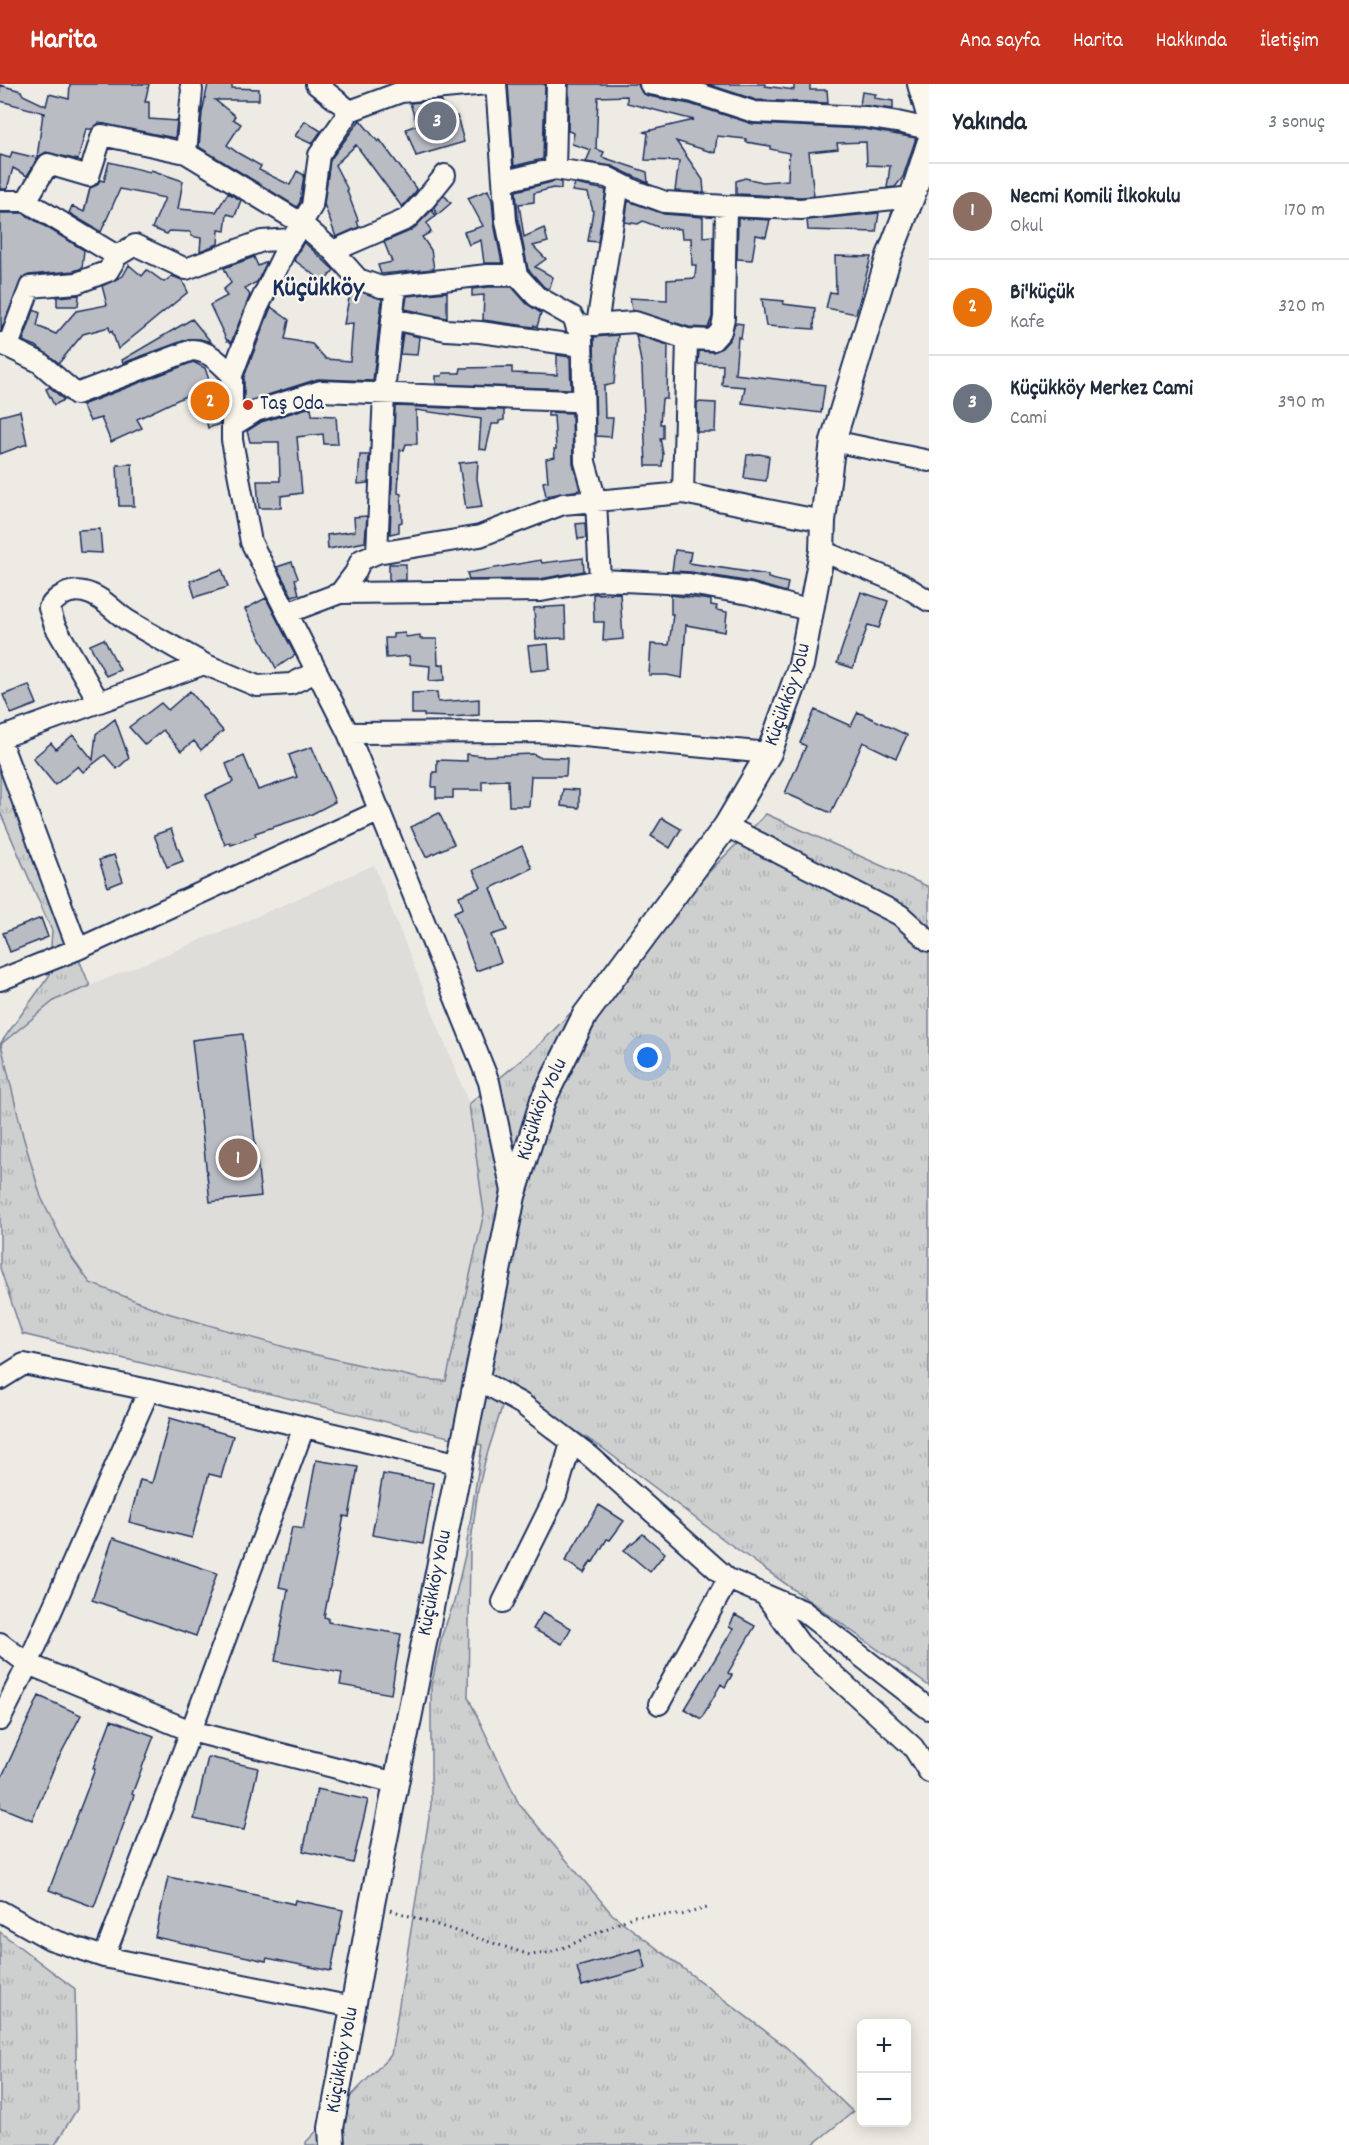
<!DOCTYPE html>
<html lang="tr">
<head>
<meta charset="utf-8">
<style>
	:root { --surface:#fff; --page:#f2f2f3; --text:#1f2937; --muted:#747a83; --line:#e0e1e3; --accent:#c8321e }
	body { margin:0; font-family:Dekko,sans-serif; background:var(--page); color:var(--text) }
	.controls { position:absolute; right:18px; bottom:18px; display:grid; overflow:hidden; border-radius:9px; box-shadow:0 3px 15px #0003 }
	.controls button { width:54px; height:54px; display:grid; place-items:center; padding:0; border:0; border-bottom:2px solid var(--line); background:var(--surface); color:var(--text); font:30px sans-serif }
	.you { position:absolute; left:648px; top:974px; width:21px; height:21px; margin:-15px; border:4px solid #fff; border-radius:50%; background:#1a73e8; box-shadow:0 0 0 9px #1a73e833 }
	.badge { display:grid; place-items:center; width:39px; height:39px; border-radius:50%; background:var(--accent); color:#fff; font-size:20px; font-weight:700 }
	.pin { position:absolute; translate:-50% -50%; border:3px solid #fff; box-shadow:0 2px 6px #0006 }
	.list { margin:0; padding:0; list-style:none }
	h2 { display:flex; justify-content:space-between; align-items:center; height:78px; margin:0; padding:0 24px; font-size:26px }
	h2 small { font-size:20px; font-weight:400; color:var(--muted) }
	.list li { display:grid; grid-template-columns:39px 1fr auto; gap:18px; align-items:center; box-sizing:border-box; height:96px; padding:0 24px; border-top:2px solid var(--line) }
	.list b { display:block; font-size:22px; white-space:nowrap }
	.list p { margin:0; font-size:20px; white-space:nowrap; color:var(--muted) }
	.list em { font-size:20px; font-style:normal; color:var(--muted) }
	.map { position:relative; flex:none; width:929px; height:2061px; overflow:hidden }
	header { display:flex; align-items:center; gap:36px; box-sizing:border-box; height:84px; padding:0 30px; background:var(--accent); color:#fff }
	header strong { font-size:28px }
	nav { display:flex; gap:33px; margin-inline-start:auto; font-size:21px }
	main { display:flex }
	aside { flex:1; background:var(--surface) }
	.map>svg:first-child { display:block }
	.built { fill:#deddda }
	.grass { fill:url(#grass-tufts); stroke:#747f96; stroke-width:1.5 }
	.building { fill:#b9bcc3; stroke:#1b2f5e; stroke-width:1.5 }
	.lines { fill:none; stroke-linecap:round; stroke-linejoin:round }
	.minor-casing { stroke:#1b2f5e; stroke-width:24 }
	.major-casing { stroke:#1b2f5e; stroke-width:28 }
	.path { stroke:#1b2f5e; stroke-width:3; stroke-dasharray:1.5 4.5; stroke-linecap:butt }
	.minor { stroke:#fbf7ec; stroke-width:20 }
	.major { stroke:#fbf7ec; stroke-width:24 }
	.poi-dot { fill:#c8321e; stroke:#fbf7ec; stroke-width:2 }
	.labels { text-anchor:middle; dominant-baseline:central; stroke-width:4.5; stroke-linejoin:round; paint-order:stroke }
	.poi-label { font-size:21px; fill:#1b2f5e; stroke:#fbf7ec; text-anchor:start }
	.street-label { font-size:21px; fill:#1b2f5e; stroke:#fbf7ec }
	.district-label { font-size:27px; font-weight:bold; fill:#1b2f5e; stroke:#fbf7ec }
</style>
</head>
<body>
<header>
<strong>Harita</strong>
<nav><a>Ana sayfa</a><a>Harita</a><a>Hakkında</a><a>İletişim</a></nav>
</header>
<main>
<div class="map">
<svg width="929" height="2061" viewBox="0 0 929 2061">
	<defs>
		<pattern id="grass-tufts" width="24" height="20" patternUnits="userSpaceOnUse" patternTransform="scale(1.5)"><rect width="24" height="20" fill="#cecfcf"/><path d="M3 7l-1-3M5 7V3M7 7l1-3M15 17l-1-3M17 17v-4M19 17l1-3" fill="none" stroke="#b0b2b4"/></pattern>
	</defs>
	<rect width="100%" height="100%" fill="#eeebe4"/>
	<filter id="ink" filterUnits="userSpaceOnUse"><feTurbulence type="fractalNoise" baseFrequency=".0167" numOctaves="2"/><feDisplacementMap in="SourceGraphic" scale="12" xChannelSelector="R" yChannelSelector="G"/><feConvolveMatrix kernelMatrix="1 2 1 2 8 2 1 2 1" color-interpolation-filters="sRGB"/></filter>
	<g filter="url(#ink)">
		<path class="built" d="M374 781 469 1020 484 1129 434 1350 22 1250 0 1184V960L55 916 235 842Z"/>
		<path class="grass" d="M0 684 90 902 55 916 1 960 23 1052 41 1113 70 1171 90 1199 164 1228 295 1266 422 1295 446 1297 484 1129 469 1020 540 960 766 730 929 803V1602L727 1458 601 1363 508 1304 485 1377 478 1406 470 1465 468 1613 519 1720 612 1830 786 1963 853 2028 812 2061H306V2058L391 1971 431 1721V1603L442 1551 454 1518 465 1471 482 1361 22 1250 0 1184V960L49 892 52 847 0 728Z
			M0 1848 75 1905 77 2025 55 2061H0Z"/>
		<path class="building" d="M70 0H149L145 18H149V35L177 37 175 54 99 39 92 45H86L78 76 46 68 38 73 27 92 13 84 7 105H0V71L10 74 12 68 37 74 43 29 45 30V29L0 17V1L21 7 23 11 46 22 49 10 69 15Z
			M208 0H232V4L259 5V16H215L235 32 233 35 241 40 227 61 238 69 261 82 259 86 290 101 297 87 304 91 300 118 297 123 199 63 202 29Z
			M508 0H545L543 75 514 82Z
			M569 0H638L642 9 648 12 690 20 753 40 864 45 916 54 903 93 895 103 887 104 890 82 867 81 866 58 837 59 838 65 809 68 814 112 801 113 736 110V97L745 94 763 98 788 96 789 69 770 65V62L746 58V55L717 52 715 69 676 57 703 96 704 109 675 107 679 77 645 76 648 49 643 48 694 36 627 19V12L598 13 596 65 604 68 602 73 647 88 648 99 612 82 586 78 591 66 572 60 574 49 568 47Z
			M707 0H765V2L794 6V0H810V6H827L828 19 756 16Z
			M862 8 876 10 874 14 893 17V25L860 21Z
			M441 16 448 33 457 32 464 58 416 72 406 45 417 41 410 19Z
			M360 36 378 58 380 56 417 106 402 123 356 61 335 81 348 106 347 107 358 136 357 137 359 143 336 153 324 120 330 76Z
			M305 37 321 47 312 60 295 52Z
			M109 78 150 88 151 86 183 97 178 125 216 128 228 109 241 116 235 132 227 130 225 147 219 146 218 160 200 167 201 154 191 152V148L169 147 167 150 152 144 165 114 120 105 101 148 69 129 72 122 84 128 90 104 97 101 100 96 104 97Z
			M556 97 561 98V105L553 104 534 109V118L519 120 524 153 544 144 548 158 533 162 546 175 535 183 553 193 549 206 544 203 528 185 518 135 516 107Z
			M575 100 606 106 598 158 588 157 593 127 588 109 572 107Z
			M488 106 492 116 494 139 502 179H484L481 156 469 161 464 148 483 142 468 114Z
			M444 111 451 119 437 131 434 123Z
			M628 117 664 130 703 133V153L713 152 712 233 708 244 689 243 632 226 630 214 667 216V196L695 194 696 181H692L691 154H682L681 145 658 143 643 137 638 140 625 138Z
			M432 126 436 132 427 139 431 148 422 153 431 166 434 185 381 190 378 181 392 178 384 158 412 146Z
			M0 129H23L84 166 82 184 74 187 29 191 22 194 1 247Z
			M879 129 876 148 808 146 807 136Z
			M738 134 770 136 766 153 756 151 752 176 737 175Z
			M304 158 334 186 324 198 294 176Z
			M835 172 871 173 856 230 826 224 830 208 836 209Z
			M254 173 258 182 267 178 257 198 245 204 250 211 231 259 228 256 227 257 210 221 227 212 223 206 231 199 224 184Z
			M129 181 142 192 147 186 164 198 172 192 182 196 188 208 118 265 112 247 110 248 109 243 83 250 59 279 36 262 23 257 34 226 40 229 37 242 56 250 76 227 107 221 102 202 123 192Z
			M488 203H512L527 220 541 229 537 243 534 241V243L483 236 484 211 472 212V205Z
			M351 204 382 215 373 297 318 295 252 316 244 320V293L271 223 289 236 285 255 312 260 326 275 350 277 353 239 344 240Z
			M447 208V234L405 225 407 212Z
			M79 211 78 222H57V213Z
			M762 215 784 217 783 220 815 224 814 245 766 242Z
			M192 235 211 258 200 255H188L123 279 122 276Z
			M735 239 743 240 741 254 738 253 735 290 825 301 821 329 742 319 745 303 722 301 723 281 698 280 699 267 713 268 722 264 730 255Z
			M403 249 419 253 417 271 400 270Z
			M618 251 614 300 604 302 605 334H613L611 353 596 352 594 253Z
			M636 251 668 261 667 315H662L660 340H663V354H660L663 370 662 382H646L642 283Z
			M557 271 570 273 571 305 436 300V292H442L443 289H460L461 284 512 283V289L557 291Z
			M193 278 205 284 218 323 220 340 208 344 204 326 200 328 194 308 137 335 142 344 111 358 101 334 90 337 82 321Z
			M50 303 64 316 54 321 46 305Z
			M697 318 716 319 715 348H697Z
			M395 322 504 326V336L499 337V340H492L486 366 479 365 481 335 416 326 417 360H406L404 366H400L398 409 401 410 402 438 399 439V448L390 450Z
			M311 323 312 331 336 332 338 360H324L323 350 297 353 302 409 281 412V424H259L257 397H280L279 358H250L247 347 261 338Z
			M20 327 27 360 0 370V332Z
			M548 328 572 329 573 379 580 406 546 412 543 398 548 397 546 375 555 373 554 365H556L554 332H548Z
			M759 370 769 372 766 397 744 394 747 371Z
			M360 371H369L368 399 358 400Z
			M478 377 477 395 482 423 466 425 459 379Z
			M132 380 134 422H119L117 381Z
			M367 432 365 458 328 465 327 451 355 447 354 433Z
			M585 439 586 454 578 455 576 440Z
			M100 445 102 469 80 468 78 446Z
			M675 466 691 468 689 479 768 491V494L788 499 786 508 751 498 691 488 672 487Z
			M583 474 584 487 540 495 469 496 467 489 541 476 542 479Z
			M292 478 298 494 295 495 299 510 292 512 277 483Z
			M389 480H406V496L389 497Z
			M222 485 228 503 195 513 190 497Z
			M861 508 888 517 879 544 868 541 853 584 837 579Z
			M620 509 623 555 603 557 604 538H594L593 510Z
			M671 511 711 516V521L717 522 716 526 727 528 725 548 686 541 682 595V594L667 591H649L651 560 669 561 673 530H671Z
			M266 514 295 571 276 584 245 525Z
			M565 522 566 554 536 555 534 524Z
			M405 549 406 553 420 551V555H437L438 581 444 580 445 596 429 597 430 582 410 580 409 572 386 574 385 554H393V550Z
			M104 555 120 586 106 592 90 561Z
			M548 560 550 585 531 587 528 562Z
			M29 601 37 620 11 630 3 611Z
			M190 607 223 647 201 666 194 657 181 667 163 646 145 661 129 643 161 619 168 626Z
			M437 608 438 618 479 615V631L450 633 424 632V630H412V609Z
			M815 626 851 642 858 628 907 651 896 674 863 658 831 729 785 709 806 662 800 659Z
			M115 635 129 674 117 685 105 671 83 688 78 682 55 701 33 674 51 659 56 665 73 651 93 676 96 650Z
			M312 663 335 718 310 731 255 749 256 752 231 761 230 758 225 761 206 711 233 698 226 680 244 672 258 706 297 693 289 671Z
			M467 670 482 672 533 670 539 673 567 674 566 692H531L529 722H509L508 696 482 697V706H453V714H436V703H432L433 688H437V676L467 677Z
			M563 705 579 706V724L561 722Z
			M439 729 454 760 426 773 411 743Z
			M662 734 681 745 670 764 651 752Z
			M171 745 183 777 167 783 154 751Z
			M522 762 532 784 491 804 507 846 491 851 501 878 476 887 454 828 463 824 459 812 481 803 473 786Z
			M114 771 123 797 108 803 99 776Z
			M41 834 48 853 10 868 3 849Z
			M243 950 261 1112 210 1118 192 956Z
			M170 1334 233 1352 221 1393 209 1390 192 1454 129 1438 140 1396 152 1399Z
			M316 1376 358 1383 349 1433 344 1432 324 1533 328 1534V1538L401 1550 391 1610 340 1601 342 1589 275 1577 288 1505 279 1503 292 1443 303 1445Z
			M383 1390 434 1399 423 1460 372 1451Z
			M599 1421 624 1437 610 1456 607 1455 593 1478 591 1477 584 1489 565 1477Z
			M643 1450 665 1469 650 1488 624 1466Z
			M113 1454 217 1489 196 1552 92 1516Z
			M543 1528 571 1544 562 1560 533 1545Z
			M735 1531 755 1542 728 1589 732 1591 725 1603 721 1600 701 1635 685 1625 733 1545 729 1543Z
			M39 1612 81 1631 56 1679 32 1736 0 1723V1697Z
			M111 1636 154 1652 132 1710 134 1711 94 1823 49 1806 95 1685 93 1684Z
			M208 1673 258 1684 244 1746 194 1735Z
			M317 1705 368 1716 353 1779 303 1767Z
			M168 1793 230 1805 294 1820 295 1816 343 1826 331 1887 267 1874 266 1877 155 1853Z
			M641 1865 646 1884 582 1902 577 1883Z"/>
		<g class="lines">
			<g class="minor-casing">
				<path id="minor" d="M316 0 350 27
					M487 0 401 8 350 27 319 71 312 122 287 163 256 227 232 291V356L251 458 348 649 489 998 513 1112
					M496 0 506 137 517 191 536 212 573 233 582 255 585 378 596 417 600 496
					M650 0 693 8 754 28 865 33 897 38 929 45
					M186 69 192 6 191 0
					M555 85 557 0
					M505 97 555 85 607 93 635 107 665 118 726 122 801 125 912 113
					M0 117H26L117 172
					M26 117 48 80 89 92 102 51 186 69 301 139 333 167 358 195 381 203 487 191H517
					M333 167 407 135 424 117 445 91
					M392 235 446 246 480 248 582 262
					M597 241 619 99
					M576 242 635 238 687 255 683 409
					M687 255 713 256 721 247 724 234 726 122
					M0 259 39 278 76 310 192 266C210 267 219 278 232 291
					M8 262 30 203 77 199 108 187 117 172 135 161 186 185 262 157 292 155
					M232 342 256 327 321 307 572 317 583 315
					M833 357 929 377
					M822 467 900 499 929 517
					M377 469 384 308 396 202
					M340 509 541 507 600 496 689 500 749 510 811 527
					M287 529 340 509 355 489 361 476 377 469 480 452 563 420 683 409 823 437
					M99 618 55 542 49 524C57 512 69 505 84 508 102 512 112 526 127 536 152 551 178 565 204 580
					M348 649 541 648 769 669
					M0 654 204 580 257 602 291 600 316 588
					M0 656 78 865
					M726 742 900 831 929 857
					M0 896 78 865 380 727
					M0 1295 24 1280 149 1306 460 1380
					M477 1295 522 1320 591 1373 728 1495 803 1527 929 1625
					M765 1511 800 1560 913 1663 929 1688
					M503 1518 556 1411 571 1359
					M0 1559 28 1580 191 1647 396 1699
					M659 1620 728 1495
					M0 1636 28 1580 149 1306
					M0 1827 50 1855 104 1873 353 1923
					M104 1873 191 1647 304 1343"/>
			</g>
			<g class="major-casing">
				<g id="major">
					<path d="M920 0 929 31"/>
					<path id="s1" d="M332 2061 331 2044 372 1820 513 1112 543 1016 585 931 726 742 769 669 801 581 822 467 823 437 833 357 889 172 912 113 929 60"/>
				</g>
			</g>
			<path class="path" d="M391 1826 530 1871 549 1869 568 1862 634 1832 681 1831 707 1824"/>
			<use href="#minor" class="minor"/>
			<use href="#major" class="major"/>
		</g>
	</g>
	<circle class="poi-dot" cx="248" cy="321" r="6"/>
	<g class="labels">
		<g class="poi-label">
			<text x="260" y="321">Taş Oda</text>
		</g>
		<g class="street-label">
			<text stroke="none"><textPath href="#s1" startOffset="1544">Küçükköy Yolu</textPath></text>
			<text stroke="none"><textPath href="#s1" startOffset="1058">Küçükköy Yolu</textPath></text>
			<text stroke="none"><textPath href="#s1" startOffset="572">Küçükköy Yolu</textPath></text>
			<text stroke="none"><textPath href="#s1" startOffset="86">Küçükköy Yolu</textPath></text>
		</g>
		<g class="district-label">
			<text x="318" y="205">Küçükköy</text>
		</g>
	</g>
</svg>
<div class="controls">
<button>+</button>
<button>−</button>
</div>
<div class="you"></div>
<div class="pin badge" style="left:238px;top:1074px;background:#8d6e63">1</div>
<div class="pin badge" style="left:210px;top:317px;background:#e8710a">2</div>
<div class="pin badge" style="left:437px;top:37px;background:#6b7280">3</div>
</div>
<aside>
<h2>Yakında<small>3 sonuç</small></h2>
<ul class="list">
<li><span class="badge" style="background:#8d6e63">1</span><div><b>Necmi Komili İlkokulu</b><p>Okul</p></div><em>170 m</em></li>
<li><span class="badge" style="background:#e8710a">2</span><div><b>Bi'küçük</b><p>Kafe</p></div><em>320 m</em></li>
<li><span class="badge" style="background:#6b7280">3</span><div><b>Küçükköy Merkez Cami</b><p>Cami</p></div><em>390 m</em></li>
</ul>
</aside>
</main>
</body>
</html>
